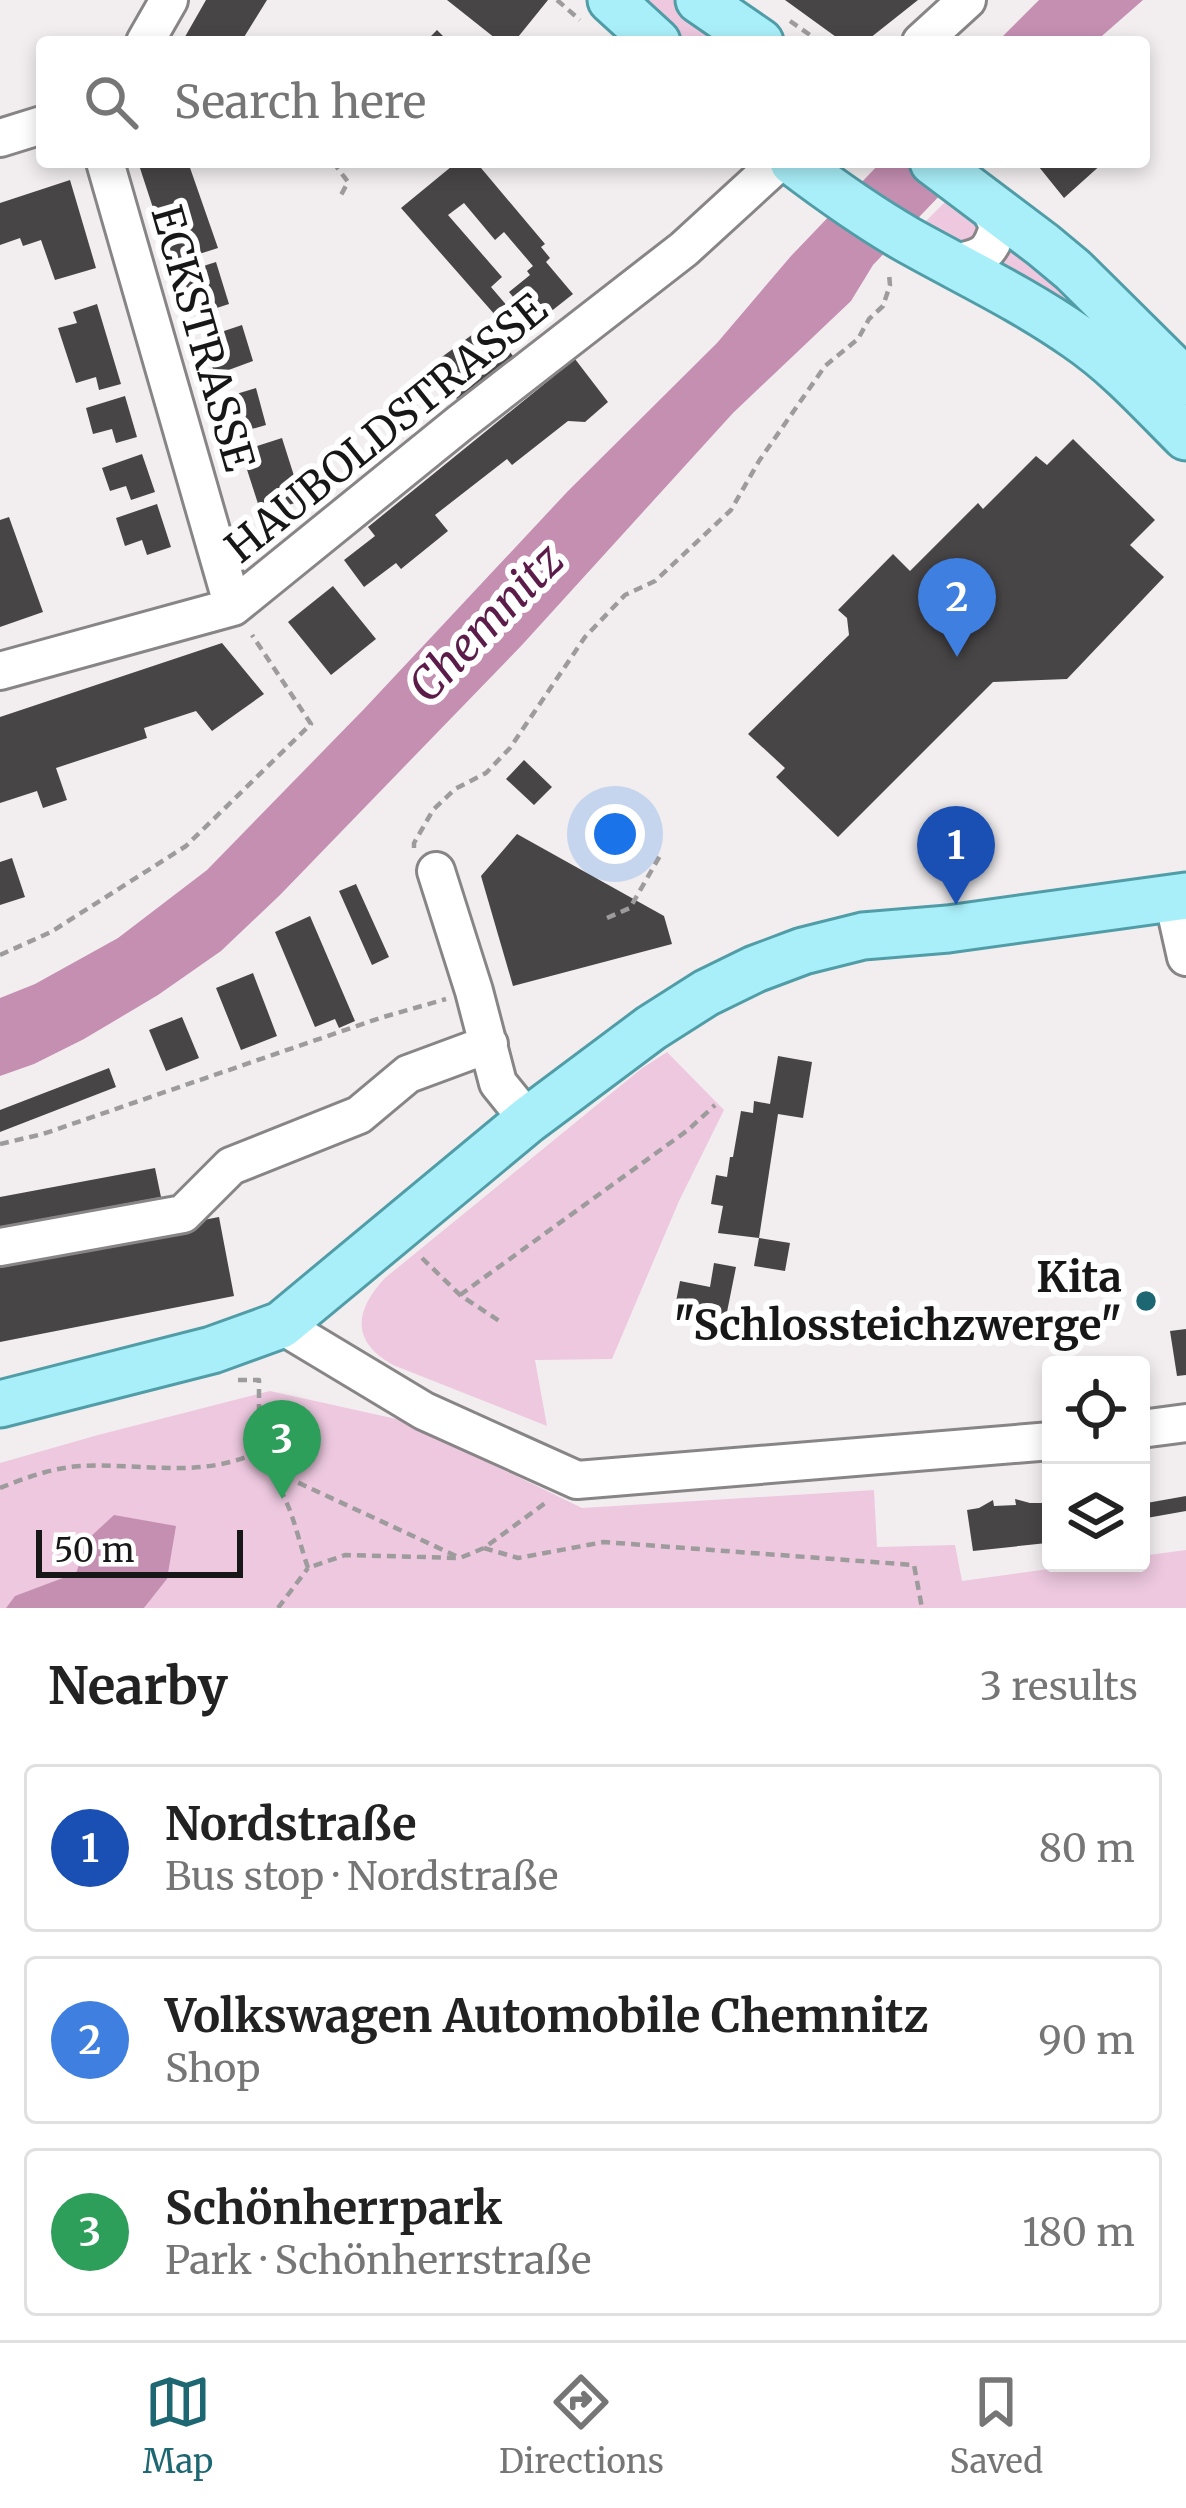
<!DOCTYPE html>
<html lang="en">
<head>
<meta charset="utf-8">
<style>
	:root { --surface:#fff; --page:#f2f2f2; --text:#222; --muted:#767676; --line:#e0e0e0; --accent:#1c6771 }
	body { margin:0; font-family:Merriweather,serif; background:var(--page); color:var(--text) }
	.controls { position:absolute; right:36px; bottom:36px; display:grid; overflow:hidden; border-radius:12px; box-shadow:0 6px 18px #0003 }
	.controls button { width:108px; height:108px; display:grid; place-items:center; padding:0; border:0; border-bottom:3px solid var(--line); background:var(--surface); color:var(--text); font:60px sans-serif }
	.scale { position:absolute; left:36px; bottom:30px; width:207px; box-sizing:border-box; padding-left:12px; border:6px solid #181717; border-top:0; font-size:33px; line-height:42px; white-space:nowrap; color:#181717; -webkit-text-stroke:9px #fff; paint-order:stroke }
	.you { position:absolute; left:615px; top:834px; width:42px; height:42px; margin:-30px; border:9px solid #fff; border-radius:50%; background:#1a73e8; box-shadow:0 0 0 18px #1a73e833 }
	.badge { display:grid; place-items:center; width:78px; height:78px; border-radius:50%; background:var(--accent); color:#fff; font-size:39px; font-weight:700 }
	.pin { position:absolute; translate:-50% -99px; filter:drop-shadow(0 3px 6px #0008) }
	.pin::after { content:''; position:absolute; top:63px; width:42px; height:36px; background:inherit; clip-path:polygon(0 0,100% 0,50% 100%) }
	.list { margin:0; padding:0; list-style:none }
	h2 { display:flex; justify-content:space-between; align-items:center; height:156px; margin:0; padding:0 48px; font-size:51px }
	h2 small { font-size:39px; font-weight:400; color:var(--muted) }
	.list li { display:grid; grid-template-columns:78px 1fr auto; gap:36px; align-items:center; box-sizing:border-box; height:168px; margin:0 24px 24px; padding:0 24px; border:3px solid var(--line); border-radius:12px }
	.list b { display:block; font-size:45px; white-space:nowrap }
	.list p { margin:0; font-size:39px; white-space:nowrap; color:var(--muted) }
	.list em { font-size:39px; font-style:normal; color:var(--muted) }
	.icon { flex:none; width:66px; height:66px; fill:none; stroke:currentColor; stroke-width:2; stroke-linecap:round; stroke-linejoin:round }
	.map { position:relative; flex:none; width:1186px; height:1608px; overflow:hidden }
	.search { position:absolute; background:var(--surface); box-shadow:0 6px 18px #0003; left:36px; right:36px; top:36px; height:132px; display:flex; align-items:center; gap:30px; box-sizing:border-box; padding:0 42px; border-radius:12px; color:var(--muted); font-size:45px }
	.sheet { height:732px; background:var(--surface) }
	nav { display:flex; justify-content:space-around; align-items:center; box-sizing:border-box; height:168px; border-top:3px solid var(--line); background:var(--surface); font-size:33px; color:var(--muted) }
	nav a { display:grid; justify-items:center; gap:6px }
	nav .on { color:var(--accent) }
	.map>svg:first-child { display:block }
	.green { fill:#edc8df }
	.water { fill:#c58fb2 }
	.building { fill:#484547 }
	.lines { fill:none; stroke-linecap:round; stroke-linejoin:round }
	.minor-casing { stroke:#888587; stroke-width:42 }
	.major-casing { stroke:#519da7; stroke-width:51 }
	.path { stroke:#9d9b9c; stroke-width:4.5; stroke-dasharray:9 6; stroke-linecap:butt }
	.minor { stroke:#fff; stroke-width:36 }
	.major { stroke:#a9eff9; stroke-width:45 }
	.poi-dot { fill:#1c6771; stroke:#fff; stroke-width:4.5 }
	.labels { text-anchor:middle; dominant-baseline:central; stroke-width:12; stroke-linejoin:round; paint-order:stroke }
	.street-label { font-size:42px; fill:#181717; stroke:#fff }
	.poi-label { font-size:42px; font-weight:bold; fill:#181717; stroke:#fff; text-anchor:end }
	.water-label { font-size:45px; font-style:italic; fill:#5c1c4a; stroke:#fff }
</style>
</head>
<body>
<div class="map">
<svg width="1186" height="1608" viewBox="0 0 1186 1608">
	<rect width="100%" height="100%" fill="#f2eef0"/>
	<path class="green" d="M633 0H675L734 42H679Z
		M953 194 983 227 969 249 917 230Z
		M1009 236 1102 318 1186 404V419L993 268Z
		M667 1052 724 1110 679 1201 612 1359 535 1360 547 1426 393 1365C350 1341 355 1310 385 1278L641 1069Z
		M270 1391 401 1420 582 1508 874 1490 877 1547 955 1545 962 1581 1092 1563H1141V1556L1186 1550V1608H144L167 1579 88 1539 76 1573 16 1596 6 1608H0V1463L98 1435Z"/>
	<path class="water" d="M1039 0H1143L1095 42H997Z
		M881 162H972L873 265 851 301 733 413 522 645 280 895 221 951 158 995 84 1039 34 1064 0 1076V998L35 984 118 938 207 870 365 708 568 491 717 343 791 256Z
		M114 1515 176 1526 167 1579 144 1608H6L15 1596 76 1573 88 1539Z"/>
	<path class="building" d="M206 0H267L241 42H182Z
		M447 0H548L514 42H500Z
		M785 0H918L865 42H843Z
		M437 30 449 42H425Z
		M138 162H188L218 248 171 263Z
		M457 162H476L545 244 541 247 550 258 546 262 573 294 535 324 509 292 530 275 527 271 533 266 504 232 495 240 464 203 448 215 502 277 491 287 514 314 503 324 401 208Z
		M1035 162H1104L1064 198Z
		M70 180 96 268 55 280 41 240 23 246 20 238 0 245V203Z
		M216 262 229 304 189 317 175 275Z
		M97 304 121 384 99 390 96 377 76 383 58 328 77 323 73 312Z
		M488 323 513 356 457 399 431 365Z
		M242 325 253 361 215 375 203 338Z
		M575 359 608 402 585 422 568 421 512 465 507 459 435 515 448 531 401 569 396 563 364 587 344 560 375 536 368 527Z
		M256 388 266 425 231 435 220 399Z
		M125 396 137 437 116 443 112 429 93 434 86 408Z
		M282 438 302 501 261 513 241 451Z
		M1073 439 1155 520 1130 545 1164 577 1067 679 993 682 838 837 776 777 785 768 748 734 849 635 847 618 838 610 893 554 910 571 978 503 983 509 1036 456 1047 465Z
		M142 454 155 492 131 500 126 486 110 491 102 468Z
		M157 504 171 547 147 555 142 540 125 546 116 518Z
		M9 517 43 612 0 627V520Z
		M333 586 376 639 331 675 288 622Z
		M222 643 264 694 212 731 196 711 144 728 147 738 56 768 67 800 43 808 37 791 0 803V717Z
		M524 760 552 787 534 805 506 779Z
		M517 834 664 916 672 944 513 986 481 876Z
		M12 858 25 897 0 905V862Z
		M356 884 389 957 372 965 339 891Z
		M310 916 355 1021 339 1028 335 1019 315 1027 275 932Z
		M253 973 277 1036 241 1050 216 988Z
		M182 1017 199 1058 166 1071 149 1030Z
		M778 1056 812 1062 803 1118 778 1114 759 1238 790 1243 785 1271 754 1266 759 1238 718 1233 723 1206 711 1204 716 1175 727 1177 730 1157H733L741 1111 753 1113 754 1101 770 1104Z
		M109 1068 116 1087 0 1132V1110Z
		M155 1168 161 1197 0 1227V1197Z
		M219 1217 234 1296 0 1342V1259Z
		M714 1263 736 1267 724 1327 673 1317 680 1281 710 1287Z
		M1186 1329V1375L1177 1376 1170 1331Z
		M1186 1496V1511L1141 1519V1504Z
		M1015 1499 1030 1503H1051V1553L1047 1543 973 1551 967 1510 979 1508 993 1500 994 1506 1016 1505Z"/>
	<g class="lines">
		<g class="minor-casing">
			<path id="minor" d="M145 42 169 0
				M921 42 967 0
				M0 138 42 125
				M105 162 233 607
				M953 263C981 258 991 255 998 226L986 201
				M0 671 233 607 460 423 684 249 779 162
				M436 871 474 991 498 1083 528 1120
				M1173 899 1186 957
				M0 1247 183 1214 231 1166 359 1115 408 1074 489 1044
				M281 1325 424 1411 577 1480 1051 1441
				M1141 1429 1186 1423"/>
		</g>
		<g class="major-casing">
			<path id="major" d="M611 0 657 42
				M699 0 760 42
				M793 162C830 190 868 217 908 240 965 272 1023 299 1077 337 1118 365 1151 402 1186 437
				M933 162 1043 245 1073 270 1186 382
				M0 1404 212 1350 281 1325 528 1120 651 1028 706 993 755 969 803 951 863 936 948 929 1186 896"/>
		</g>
		<path class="path" d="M557 0 580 20
			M790 21 820 42
			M333 162 348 182 341 195
			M414 848V843L433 810 455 789 486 773 510 748 585 637 625 595 655 581 731 510 759 461 825 366 858 339 869 319 883 306 890 285 889 274
			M607 918 630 908 661 854
			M0 955 51 932 186 846 311 724 252 635
			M0 1144 43 1134 380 1018 446 999
			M422 1258 460 1295 501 1322
			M460 1295 688 1130 715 1105
			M238 1380H259V1409L251 1455
			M251 1455C290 1487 293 1524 308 1568L345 1555 460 1558 484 1548 548 1501
			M271 1470 456 1556
			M0 1488C25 1478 55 1467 82 1466 138 1463 197 1478 251 1455
			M484 1548 518 1558 604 1542 914 1565 922 1608
			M278 1608 308 1568"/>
		<use href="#minor" class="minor"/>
		<use href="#major" class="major"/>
	</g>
	<circle class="poi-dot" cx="1146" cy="1301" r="12"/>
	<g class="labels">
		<g class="street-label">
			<text transform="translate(203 338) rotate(74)">ECKSTRASSE</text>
			<text transform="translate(386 428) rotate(-39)">HAUBOLDSTRASSE</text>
		</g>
		<g class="poi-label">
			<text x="1122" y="1277">Kita<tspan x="1122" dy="48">"Schlossteichzwerge"</tspan></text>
		</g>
		<g class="water-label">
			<text transform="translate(486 623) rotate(-46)">Chemnitz</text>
		</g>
	</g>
</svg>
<div class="controls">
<button><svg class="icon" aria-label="locate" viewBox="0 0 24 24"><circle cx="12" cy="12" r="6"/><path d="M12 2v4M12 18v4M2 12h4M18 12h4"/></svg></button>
<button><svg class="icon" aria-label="layers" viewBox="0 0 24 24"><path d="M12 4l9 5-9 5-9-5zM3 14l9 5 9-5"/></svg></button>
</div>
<div class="scale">50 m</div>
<div class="you"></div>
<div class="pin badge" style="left:956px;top:905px;background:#1a4fb4">1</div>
<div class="pin badge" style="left:957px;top:657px;background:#3f7fe0">2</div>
<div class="pin badge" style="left:282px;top:1499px;background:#2e9e5b">3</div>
<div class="search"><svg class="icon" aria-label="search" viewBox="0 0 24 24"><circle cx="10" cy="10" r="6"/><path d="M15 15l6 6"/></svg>Search here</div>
</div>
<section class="sheet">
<h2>Nearby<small>3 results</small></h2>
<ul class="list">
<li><span class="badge" style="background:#1a4fb4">1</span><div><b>Nordstraße</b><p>Bus stop · Nordstraße</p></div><em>80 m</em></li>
<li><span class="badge" style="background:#3f7fe0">2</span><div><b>Volkswagen Automobile Chemnitz</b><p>Shop</p></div><em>90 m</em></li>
<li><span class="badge" style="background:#2e9e5b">3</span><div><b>Schönherrpark</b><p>Park · Schönherrstraße</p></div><em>180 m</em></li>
</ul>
</section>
<nav>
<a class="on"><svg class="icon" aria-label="map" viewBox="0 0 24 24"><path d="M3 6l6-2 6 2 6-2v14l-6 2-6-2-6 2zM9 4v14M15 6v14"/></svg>Map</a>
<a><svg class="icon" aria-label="directions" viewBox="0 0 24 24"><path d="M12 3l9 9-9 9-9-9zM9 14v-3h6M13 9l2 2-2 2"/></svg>Directions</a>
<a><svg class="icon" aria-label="saved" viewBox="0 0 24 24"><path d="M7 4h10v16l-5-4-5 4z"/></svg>Saved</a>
</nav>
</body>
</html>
